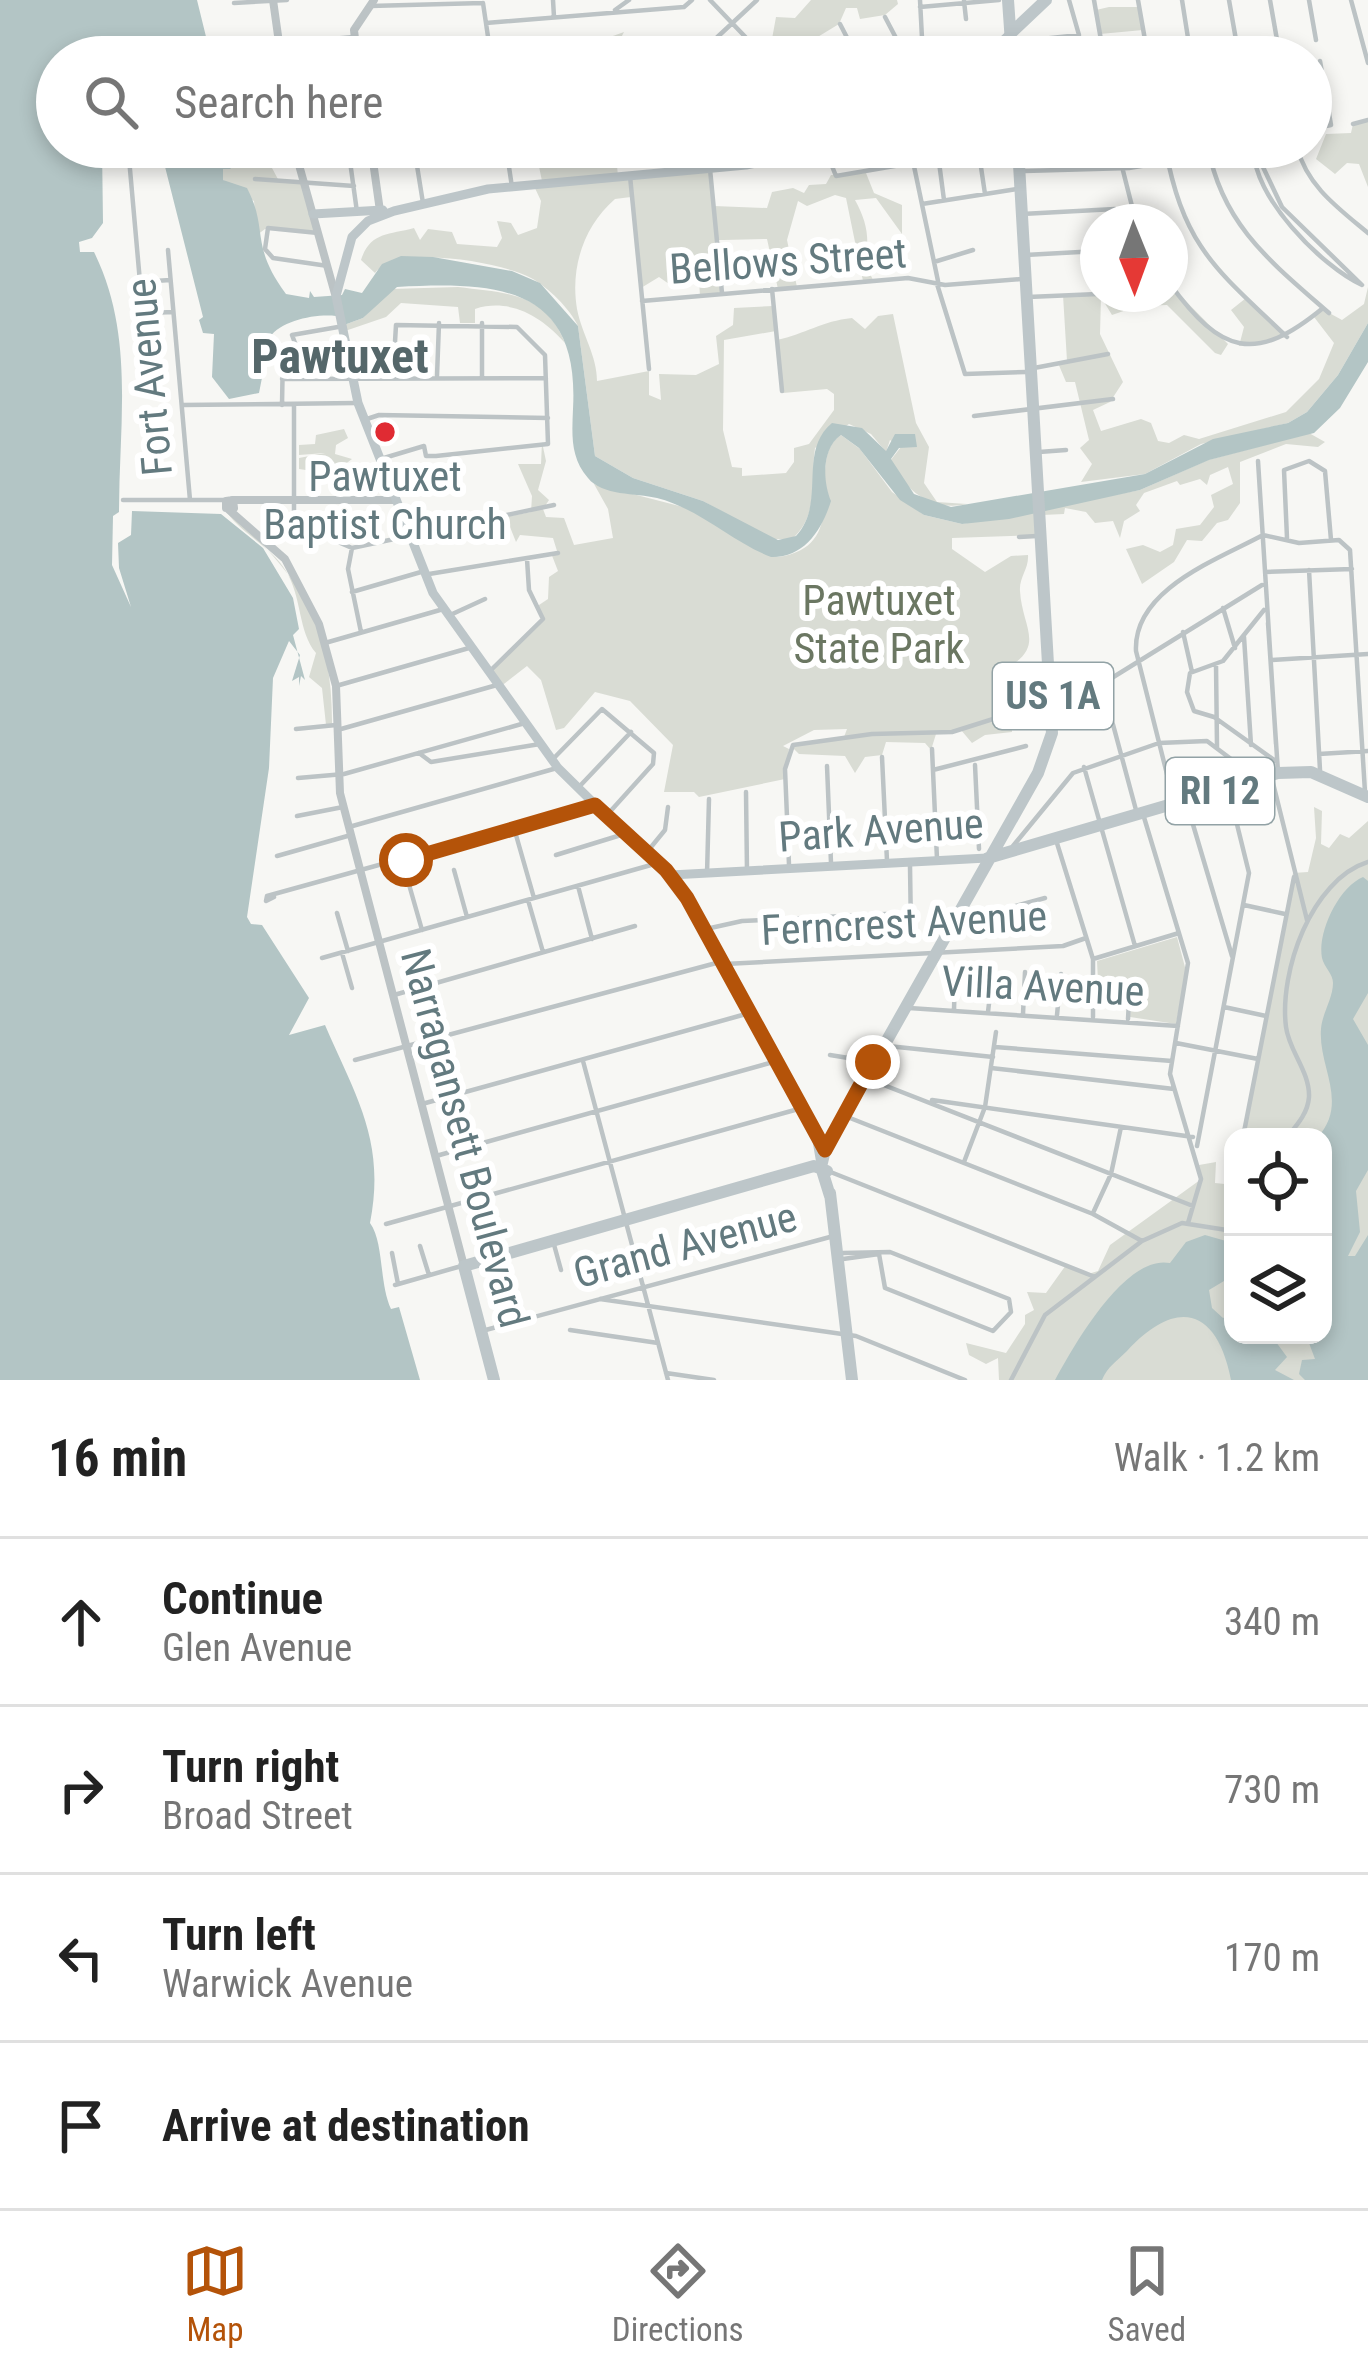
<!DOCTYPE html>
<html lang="en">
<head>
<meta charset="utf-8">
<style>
	:root { --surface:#fff; --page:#f6f6f6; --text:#222; --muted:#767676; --line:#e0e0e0; --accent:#b45309 }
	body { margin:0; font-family:"Roboto Condensed",sans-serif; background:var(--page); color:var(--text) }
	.controls { position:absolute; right:36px; bottom:36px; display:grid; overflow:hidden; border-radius:24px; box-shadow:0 6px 18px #0003 }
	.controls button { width:108px; height:108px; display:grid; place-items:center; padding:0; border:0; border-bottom:3px solid var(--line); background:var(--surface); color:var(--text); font:60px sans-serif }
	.compass { position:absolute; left:1080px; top:204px; width:108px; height:108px; border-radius:50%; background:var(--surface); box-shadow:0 6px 18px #0003; rotate:179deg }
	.stop { position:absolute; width:36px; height:36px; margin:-27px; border:9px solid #b45309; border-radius:50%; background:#fff }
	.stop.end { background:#b45309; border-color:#fff; box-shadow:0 3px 12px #0008 }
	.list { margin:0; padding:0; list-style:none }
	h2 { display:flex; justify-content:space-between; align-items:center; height:156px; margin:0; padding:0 48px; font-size:51px }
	h2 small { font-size:39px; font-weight:400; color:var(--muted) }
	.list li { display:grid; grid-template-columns:78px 1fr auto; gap:36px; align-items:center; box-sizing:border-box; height:168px; padding:0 48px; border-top:3px solid var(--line) }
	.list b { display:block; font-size:45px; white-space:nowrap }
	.list p { margin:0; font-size:39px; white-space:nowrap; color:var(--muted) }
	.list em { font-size:39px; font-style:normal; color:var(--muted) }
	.icon { flex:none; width:66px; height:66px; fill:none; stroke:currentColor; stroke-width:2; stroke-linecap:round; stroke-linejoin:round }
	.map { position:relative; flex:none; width:1368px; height:1380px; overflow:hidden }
	.search { position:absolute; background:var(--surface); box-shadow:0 6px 18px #0003; left:36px; right:36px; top:36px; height:132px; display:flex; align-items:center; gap:30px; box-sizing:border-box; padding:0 42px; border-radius:66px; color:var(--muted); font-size:45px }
	.sheet { height:828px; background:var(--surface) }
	nav { display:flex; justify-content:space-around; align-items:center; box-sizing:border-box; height:168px; border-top:3px solid var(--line); background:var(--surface); font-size:33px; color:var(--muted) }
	nav a { display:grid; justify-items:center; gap:6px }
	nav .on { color:var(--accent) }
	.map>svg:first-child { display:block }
	.green { fill:#d9dcd4 }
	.water { fill:#b3c5c5 }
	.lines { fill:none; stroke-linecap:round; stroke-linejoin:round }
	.minor { stroke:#bcc3c5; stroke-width:4.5 }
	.tertiary { stroke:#bcc3c5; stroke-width:8 }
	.secondary { stroke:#bdc6c9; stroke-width:9 }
	.primary { stroke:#bdc6c9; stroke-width:12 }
	.route { stroke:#b45309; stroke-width:15 }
	.poi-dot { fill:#e02b33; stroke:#fff; stroke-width:4.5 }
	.labels { text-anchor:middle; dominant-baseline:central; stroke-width:12; stroke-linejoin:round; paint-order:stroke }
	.shield { fill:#fff; stroke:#92a2a5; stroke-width:3 }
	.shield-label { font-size:39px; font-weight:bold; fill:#637a7f }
	.street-label { font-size:42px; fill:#637a7f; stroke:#fff }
	.poi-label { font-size:42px; fill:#637a7f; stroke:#fff }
	.park-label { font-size:42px; fill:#6b7762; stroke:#fff }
	.quarter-label { font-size:48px; font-weight:bold; fill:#55676a; stroke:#fff }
</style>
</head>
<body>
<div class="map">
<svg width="1368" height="1380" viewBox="0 0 1368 1380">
	<rect width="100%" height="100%" fill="#f7f7f4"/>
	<path class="green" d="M811 0H897L898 4 885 15 860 19 857 8H846L839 24 816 38 821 55 752 57 770 50 776 17 795 18Z
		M1109 7H1138L1143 30 1100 34 1096 10Z
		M624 32 611 57H521L515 41H599Z
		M1368 120V187L1359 164 1347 163 1335 174 1316 159 1326 134 1351 133 1353 124Z
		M238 147 245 168H272L279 181 302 182 318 233 265 229 257 235 254 201 223 180V169H230L224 162V148Z
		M527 147H605L616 153 618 177 664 173 665 147H686L690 171 710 170 714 206 767 208 772 192 793 188 804 193 809 185 826 184 831 175 866 173 874 193 902 205V234L876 198 855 200C867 222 870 238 865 263L873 280 863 281 846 198 835 195 807 206 798 201 787 240 797 287 778 289 767 239 724 240H717L722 293 700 296 699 280 669 284 659 277 641 288 631 197 615 199C584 226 570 267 577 309 582 335 597 355 597 381L649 371V395L661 400 659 374 696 375 719 364 716 336 733 325 734 308 773 306 776 331 724 340 723 430 732 467 742 468V476L786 473 794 462V448L809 444 834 410V394L827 389 783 393 777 340C805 334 822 321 852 318L865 329 878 316 893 314 916 423 929 447 924 483 937 502 967 504C931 512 906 491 890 461L901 447 890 440 886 452 871 434 849 424 815 448C810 481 820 514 792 539H770L703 501 633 478 595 456 578 326C570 309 548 287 531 278 501 262 398 244 375 273L361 260C370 232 388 235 414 228L420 240 428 229 452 232 457 244 497 247 502 238 497 221 511 223 518 235 537 228 541 201 534 186 542 181 537 157Z
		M1170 285 1228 344 1221 355 1215 353 1167 305 1138 306 1112 315 1101 297 1100 334 1123 382 1110 402 1093 410 1101 431 1141 419 1151 423 1158 441 1169 443 1184 435 1199 439 1286 412 1319 379 1334 343 1314 317 1322 309 1342 320 1364 304 1368 287V323L1338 375 1307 412 1288 423 1201 444 1145 474 1081 482 1092 464 1080 448 1089 440 1075 382H1066L1058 363 1067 361 1063 295 1170 294Z
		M458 287C505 293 545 292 565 343 544 319 512 297 475 309V323H460L458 307 401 303 386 317 345 331 344 325 363 318 391 289Z
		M1246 298 1286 337 1239 346 1244 327 1231 310Z
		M344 429 348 438 336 445 335 454 352 459 332 474 299 469V458L325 453 299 455V445L315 444 316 435Z
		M1309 433 1325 442 1318 447 1286 444 1240 462V503L1228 520 1217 523 1202 541 1187 540 1174 562 1142 584 1126 549 1143 545 1160 552 1173 545 1176 529 1200 525 1214 507 1211 495 1233 484 1228 467 1210 475 1207 485 1200 479 1180 485 1177 481 1144 493 1136 505 1140 511 1124 521 1120 538 1113 521 1095 523 1086 512 1065 508 1064 514 1042 515V535L952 538V549L985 572 1011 556 1028 555C1029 569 1019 577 1020 591 1022 626 1044 644 1012 665L1009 681 1017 712 1011 715 1012 732 985 735 972 743 961 730 936 734 931 750 925 743 886 742 882 755 865 757 855 773 845 756 799 754 792 747 844 737 847 729 814 730 783 746 789 749 785 779 699 797 694 792H664L673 745 630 701 595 692 564 728 556 730 541 680 527 666 500 687 489 672 543 619 536 607 548 599 549 577 558 571 551 553 557 551 553 538 520 535 516 542 506 517 531 512 532 496 518 464H541L542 442 546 461 538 490 549 500 543 509 546 517 564 518 574 545 613 538 608 509 594 484 687 508 778 557C857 546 802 459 841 435L860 449 892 492 924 515 962 524 1140 490 1208 460Z
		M225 509C298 573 333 624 332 725H326L322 688 309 677 316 653C298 632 302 597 286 571 271 546 236 530 225 509Z
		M1314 807 1322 811 1321 844 1329 848 1340 834 1349 838 1368 821V1380H999L998 1358 986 1364 969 1355 966 1343 1006 1353 1025 1324V1315L1034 1310 1027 1292 1046 1293 1066 1265 1088 1274 1098 1271 1110 1245 1200 1180 1199 1165 1216 1162 1215 1183 1225 1184 1233 1177V1335H1323V1137H1243L1293 873 1308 872 1316 838Z
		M1177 937 1186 971 1176 1024 1130 1017 1132 982 1098 981 1097 961Z"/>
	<path class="water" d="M0 0H197L211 57H138L131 41 113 57H57V147H102L103 223 92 238 79 242 80 252H94C135 335 119 423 119 512L113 516 112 565 131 607 119 568 118 543 131 535 132 511 221 514 263 548 293 598 299 629 293 635 305 680 301 676 299 686V677L292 681 300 655 289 641 273 678 269 768 247 917 251 924 262 925 309 998 289 1035 325 1025C356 1097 386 1141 370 1223 384 1242 379 1283 391 1309L399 1307 420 1380H0Z
		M160 147H232L224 149V161L231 169H223V180L247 188C269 230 249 244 286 294L309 298 310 291 314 297 342 295 345 289 362 293 382 264 401 256 433 257 512 271 540 283 578 326 595 456 633 478 703 501 778 540 796 536C827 503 797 452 832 423L862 428 886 451 895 434H915L917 447 899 448 891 459 914 494 951 507 1145 474 1213 439 1288 423 1307 412 1338 375 1368 323V362L1340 408 1314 433 1209 460 1140 490 1009 519 962 524 924 515 900 500 859 448 841 435C821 449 823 482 831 501 822 530 804 558 771 557 732 542 700 509 657 498 636 493 602 496 588 478 570 457 572 434 573 409 580 284 495 282 397 287L363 318 344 325 343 317C322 312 282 319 270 337L259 393 229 399 212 377 214 334 203 333 199 320 203 317Z
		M1363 877 1368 881V993L1353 1019 1368 1045V1170L1356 1191 1360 1232 1348 1256H1355L1368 1235V1380H1305L1299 1374 1302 1360 1315 1359 1306 1335H1323V1137H1318C1349 1102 1318 1067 1321 1029 1322 1014 1333 998 1333 983 1333 974 1324 967 1322 958 1317 932 1339 887 1363 877Z
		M1205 1235 1233 1243V1282L1224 1281 1209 1290 1212 1308 1223 1318 1233 1314V1335H1295L1276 1342 1287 1357 1275 1370 1294 1380H1231C1217 1308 1177 1297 1127 1351 1117 1361 1107 1367 1102 1380H1055C1073 1347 1125 1254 1170 1263L1186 1242Z"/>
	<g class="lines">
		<path class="minor" d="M553 0 554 17
			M710 0 754 46
			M920 0 923 57
			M1094 0 1104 57
			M1138 0 1148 57
			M1182 0 1191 57
			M1229 0 1239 57
			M1270 0 1280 57
			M1309 0 1316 40
			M1351 0 1368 63
			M964 1 966 19
			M234 3 287 0
			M483 3 491 57
			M370 6 483 3
			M920 7 999 0
			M615 10 629 0
			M885 17 906 57
			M486 23 684 7 692 0
			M840 24 857 57
			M1023 41 1079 35 1069 0
			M216 49 354 37
			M376 57 490 49
			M696 57 757 0
			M1353 124 1368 120
			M1311 129 1331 125 1320 61
			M1311 137 1319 136
			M128 147 140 282 170 280
			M348 147 357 212
			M414 147 423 203
			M506 147 512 187
			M910 147 938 281
			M937 147 944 200
			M978 147 985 194
			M1117 147 1136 222
			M1165 147C1184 248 1216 269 1287 337
			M1208 147C1222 225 1272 263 1329 313
			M1297 147C1307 186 1338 208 1368 233
			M1254 148 1282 207 1362 285C1322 267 1251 195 1254 148Z
			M825 149 836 176 912 163
			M1120 166 1208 147
			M710 169 722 293
			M1025 171 1129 168 1251 148
			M630 176 649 369
			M255 179 354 186
			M922 204 1017 189
			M1022 214 1115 209
			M318 233 268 228 265 249 273 258 328 266
			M168 250 190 500
			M1025 255 1098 251
			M934 262 973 250
			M937 284 965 374 1026 372
			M1170 284C1221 354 1255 364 1323 308
			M772 289 782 391
			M1028 297 1098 294
			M642 301 908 278 945 285 1021 279
			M149 313 173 312
			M298 351 292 335 338 327
			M1034 368 1108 354
			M437 376 439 323
			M482 377V323
			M282 379 546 378
			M182 405 356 403
			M282 405 283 351 344 352
			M294 405V523
			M974 416 1113 399
			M364 420 379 415 548 418
			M1039 452 1066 450
			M384 458 424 446 426 456H436L548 444 545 355 517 327 396 325 393 376
			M1258 461 1276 744
			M123 500H225
			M1019 537 1037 536
			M1287 538 1284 470 1309 461 1325 471 1331 540
			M273 544 294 523 352 548 554 505
			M352 548 348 569 361 632
			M1309 570 1320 770
			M1265 572 1352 569
			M429 574 558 553
			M352 592 421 572
			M1223 608 1235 648
			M1264 610 1223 661 1190 673 1187 692 1194 711 1214 717 1277 762
			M448 616 485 599
			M1268 623 1278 772
			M1183 632 1192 672
			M1244 637 1251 745
			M325 643 440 610
			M1272 660 1368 654
			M1216 664 1217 747
			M490 671 543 619 529 590 527 559
			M336 686 469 648
			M1104 691 1136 810
			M1073 702 1262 585
			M1054 707 1068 704
			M296 729 336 725
			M341 729 497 685
			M932 749 937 859
			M419 753 431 762 540 744
			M1319 754 1368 751
			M882 757 887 861
			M552 760 602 709 654 753 653 764 607 815
			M975 765 979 849
			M827 766 831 863
			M1084 767 1135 946
			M933 770 1026 746
			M1271 775 1307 920
			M298 778 344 774 525 723
			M578 788 631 732
			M746 792 747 872
			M1173 798 1136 651C1133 589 1219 559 1263 535L1299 543 1339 540 1350 550 1365 792
			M1186 801 1232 956
			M1143 814 1188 963 1170 1074 1201 1179 1188 1223
			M297 816 343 807
			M349 827 557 768
			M514 828 534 898
			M1056 840 1093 959V1017
			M1013 846 1073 773 1159 743 1207 741 1255 777
			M647 852 665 830 668 807
			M556 855 621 835
			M277 856 351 835
			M789 865 785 769 793 745 872 734 952 732 1050 701
			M910 866 911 931
			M454 870 467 917
			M707 874 709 799
			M408 881 422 930
			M578 886 592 939
			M274 897 266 901 267 896 595 805
			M528 900 543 952
			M1244 905 1285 914
			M337 913 348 951
			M956 922 1045 898
			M706 929 742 921 886 914
			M342 953 352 988
			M322 958 651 865
			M1093 959 1179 933
			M725 964 1063 946 1086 938
			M394 995 635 926
			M1224 1007 1266 1016
			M909 1008 1178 1026
			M954 1010 955 975
			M988 1012 992 978
			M1023 1014 1025 972
			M1057 1015 1061 974
			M1128 1019 1130 983
			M1176 1043 1258 1059
			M888 1046 993 1057
			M995 1047 1172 1061
			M830 1055 873 1062
			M355 1060 720 962
			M583 1061 668 1380
			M991 1068 1174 1089
			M871 1080 1193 1206
			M932 1100 1193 1137
			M422 1104 746 1014
			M850 1118 1093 1214 1142 1241
			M1243 1137 1294 877
			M1287 1137C1297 1125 1308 1113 1309 1097 1310 1072 1289 1051 1286 1027 1279 972 1311 880 1368 862
			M1197 1146 1249 873 1228 788
			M436 1156 777 1061
			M964 1162 985 1107 996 1032
			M828 1171 1095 1277
			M1093 1213 1111 1174 1121 1127
			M386 1224 802 1108
			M553 1241 561 1270
			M420 1246 429 1275
			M392 1253 398 1284
			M843 1253 890 1252 1009 1299 1011 1312 993 1331 885 1288 879 1254
			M843 1259 879 1254
			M395 1285 458 1267
			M600 1299 856 1336 965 1380
			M570 1330 658 1343
			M482 1331 830 1237
			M666 1373 714 1380
			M1011 1380 1045 1315 1142 1241 1182 1223 1233 1231"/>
		<path class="tertiary" d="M273 0 281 57
			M357 57 354 30 374 0
			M294 147 335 294
			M371 147 380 211
			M232 500H393
			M233 500 234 508H226V501Z
			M228 509 285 559 319 624 336 686 340 793 464 1266"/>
		<path class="secondary" d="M985 57 1011 33
			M313 214 383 210
			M671 875 987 858
			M815 1129 821 1164
			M825 1150 680 888 558 768 433 593 358 403 336 296 352 237 368 221 394 211 488 189 746 165 835 147"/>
		<path class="primary" d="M1008 0 1012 57
			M1011 33 1046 0
			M988 858 1278 773 1311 772 1368 797
			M830 1193 852 1380
			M830 1196 821 1167 825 1150 1038 773 1052 733 1018 147
			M494 1380 464 1266 814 1166 827 1171"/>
	</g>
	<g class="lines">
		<path class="route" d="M406 860 595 805 666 870 687 898 825 1150 873 1062"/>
	</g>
	<circle class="poi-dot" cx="385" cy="432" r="12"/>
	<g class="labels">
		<g class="shield">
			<rect x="993" y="663" width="120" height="66" rx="9"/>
			<rect x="1166" y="758" width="108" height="66" rx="9"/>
		</g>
		<g class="shield-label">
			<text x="1053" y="696">US 1A</text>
			<text x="1220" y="791">RI 12</text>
		</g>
		<g class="street-label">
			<text transform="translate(788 261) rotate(-4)">Bellows Street</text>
			<text transform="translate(149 377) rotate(-95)">Fort Avenue</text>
			<text transform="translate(881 830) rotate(-4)">Park Avenue</text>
			<text transform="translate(904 923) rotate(-3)">Ferncrest Avenue</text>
			<text transform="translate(1043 986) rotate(3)">Villa Avenue</text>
			<text transform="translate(465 1138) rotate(75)">Narragansett Boulevard</text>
			<text transform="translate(685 1245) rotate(-15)">Grand Avenue</text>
		</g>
		<g class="poi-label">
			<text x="385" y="476">Pawtuxet<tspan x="385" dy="48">Baptist Church</tspan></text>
		</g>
		<g class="park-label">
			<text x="879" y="600">Pawtuxet<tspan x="879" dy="48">State Park</tspan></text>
		</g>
		<g class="quarter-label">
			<text x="340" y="356">Pawtuxet</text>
		</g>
	</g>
</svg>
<div class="controls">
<button><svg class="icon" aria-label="locate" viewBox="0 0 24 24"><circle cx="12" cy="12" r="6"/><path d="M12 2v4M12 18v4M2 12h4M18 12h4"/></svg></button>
<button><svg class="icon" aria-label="layers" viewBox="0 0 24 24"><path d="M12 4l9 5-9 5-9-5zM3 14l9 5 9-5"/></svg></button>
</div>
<svg class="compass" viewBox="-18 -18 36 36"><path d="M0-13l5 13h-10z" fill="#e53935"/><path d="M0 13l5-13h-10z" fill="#767676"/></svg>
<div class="stop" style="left:406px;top:860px"></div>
<div class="stop end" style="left:873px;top:1062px"></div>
<div class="search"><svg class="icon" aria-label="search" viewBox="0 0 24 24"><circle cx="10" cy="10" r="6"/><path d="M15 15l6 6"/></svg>Search here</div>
</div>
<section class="sheet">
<h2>16 min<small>Walk · 1.2 km</small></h2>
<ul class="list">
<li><svg class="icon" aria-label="ahead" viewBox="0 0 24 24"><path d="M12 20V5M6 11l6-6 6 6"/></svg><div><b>Continue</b><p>Glen Avenue</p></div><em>340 m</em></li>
<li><svg class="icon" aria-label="right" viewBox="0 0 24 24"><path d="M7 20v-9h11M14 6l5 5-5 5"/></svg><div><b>Turn right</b><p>Broad Street</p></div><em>730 m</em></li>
<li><svg class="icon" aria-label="left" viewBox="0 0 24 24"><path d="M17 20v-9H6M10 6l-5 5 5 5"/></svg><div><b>Turn left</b><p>Warwick Avenue</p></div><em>170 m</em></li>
<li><svg class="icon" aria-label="arrive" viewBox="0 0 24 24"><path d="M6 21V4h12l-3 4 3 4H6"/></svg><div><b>Arrive at destination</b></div></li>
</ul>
</section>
<nav>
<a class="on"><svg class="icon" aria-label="map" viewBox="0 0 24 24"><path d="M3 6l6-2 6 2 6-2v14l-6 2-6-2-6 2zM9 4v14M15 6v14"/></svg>Map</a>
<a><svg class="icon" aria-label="directions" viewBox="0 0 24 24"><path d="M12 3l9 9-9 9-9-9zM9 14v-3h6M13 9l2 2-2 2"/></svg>Directions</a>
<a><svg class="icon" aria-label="saved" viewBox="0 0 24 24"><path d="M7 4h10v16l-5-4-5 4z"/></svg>Saved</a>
</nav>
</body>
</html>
